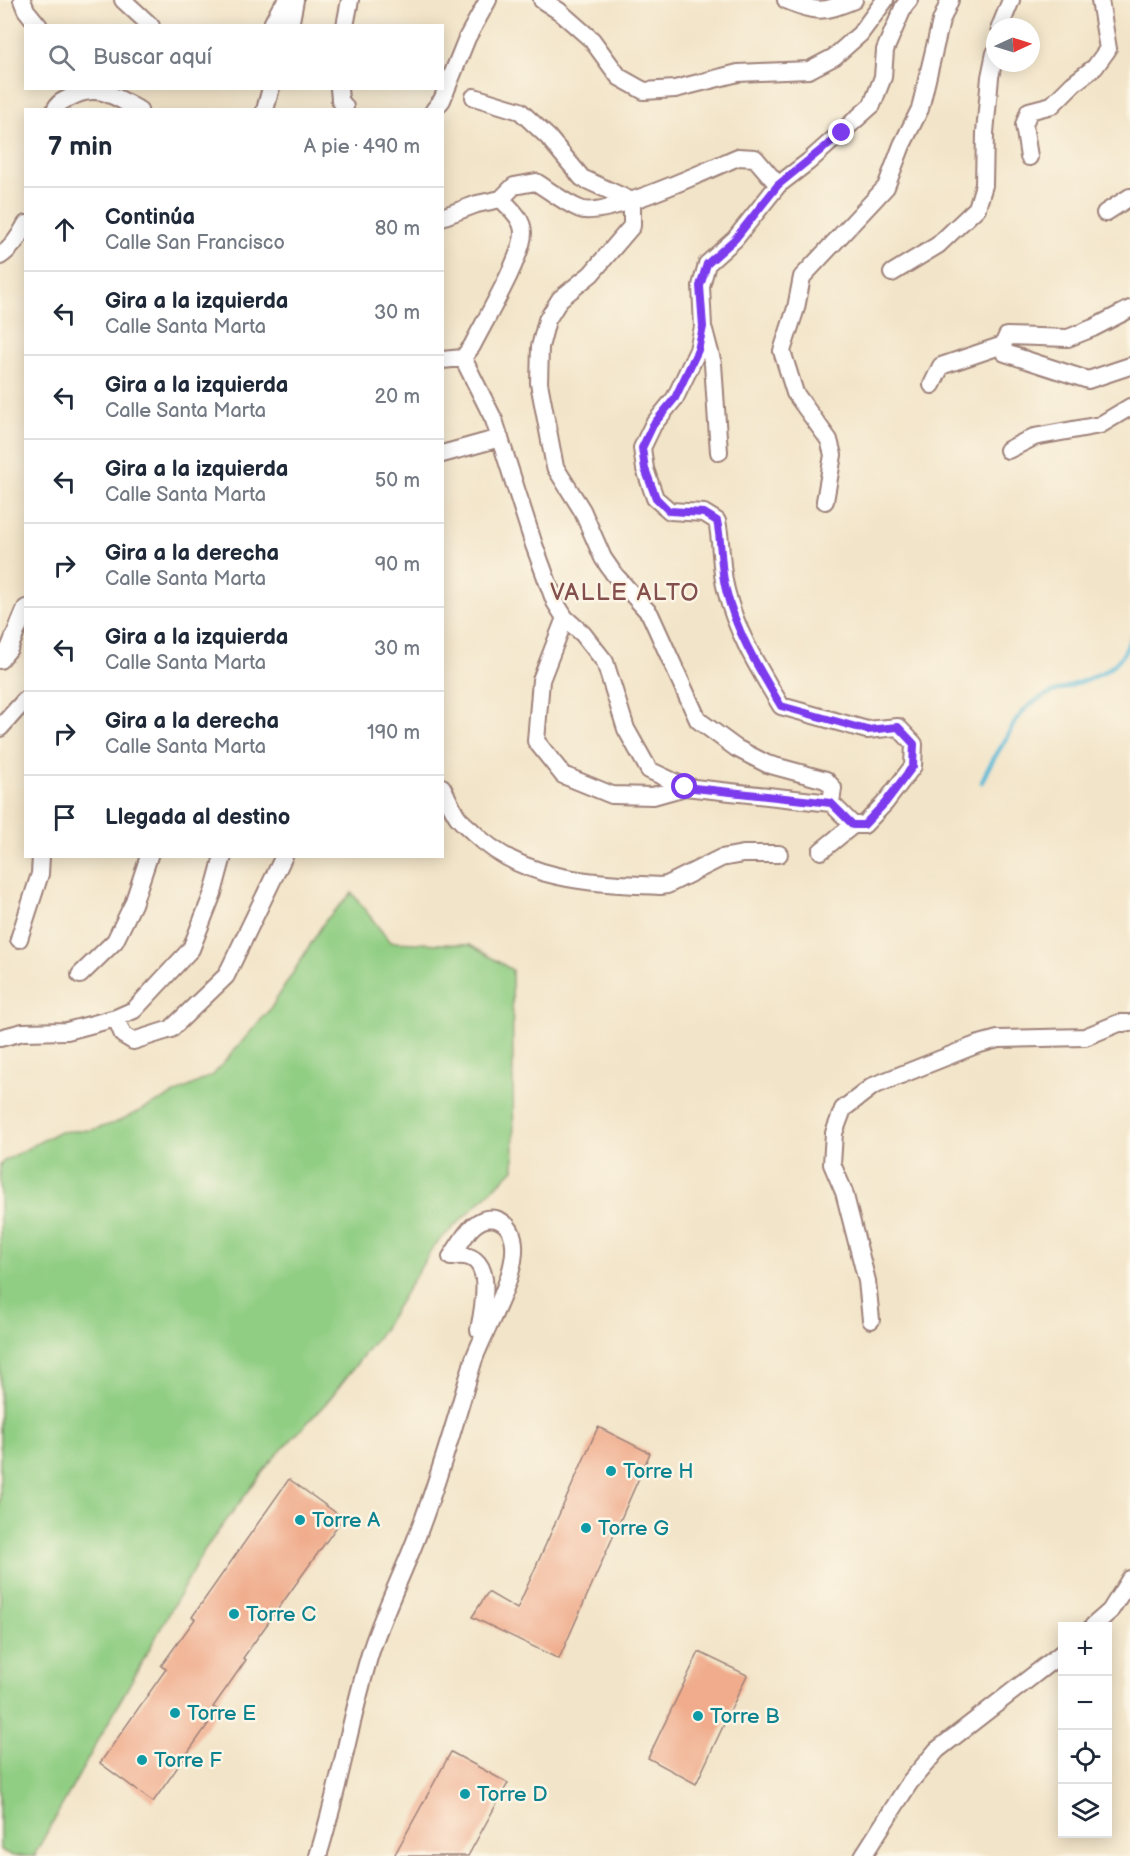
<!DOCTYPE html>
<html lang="es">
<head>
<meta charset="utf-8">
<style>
	:root { --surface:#fff; --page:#f2f2f3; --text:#1f2937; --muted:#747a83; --line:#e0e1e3 }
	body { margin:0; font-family:"Balsamiq Sans",sans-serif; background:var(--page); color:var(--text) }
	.controls { position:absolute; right:18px; bottom:18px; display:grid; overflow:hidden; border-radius:0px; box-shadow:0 3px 15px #0003 }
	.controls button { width:54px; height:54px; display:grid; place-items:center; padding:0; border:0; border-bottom:2px solid var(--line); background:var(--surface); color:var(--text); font:30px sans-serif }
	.compass { position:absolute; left:986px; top:18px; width:54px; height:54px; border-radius:50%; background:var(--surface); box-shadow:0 3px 15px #0003; rotate:86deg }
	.stop { position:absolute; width:18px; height:18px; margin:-14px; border:4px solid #7c3aed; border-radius:50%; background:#fff }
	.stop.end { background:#7c3aed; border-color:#fff; box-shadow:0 2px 6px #0008 }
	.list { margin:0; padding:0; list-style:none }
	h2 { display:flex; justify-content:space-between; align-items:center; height:78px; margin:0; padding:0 24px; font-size:26px }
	h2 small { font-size:20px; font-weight:400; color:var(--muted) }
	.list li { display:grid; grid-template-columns:39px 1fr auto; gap:18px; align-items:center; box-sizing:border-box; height:84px; padding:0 24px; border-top:2px solid var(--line) }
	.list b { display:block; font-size:22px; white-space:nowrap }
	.list p { margin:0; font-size:20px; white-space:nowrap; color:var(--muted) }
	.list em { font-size:20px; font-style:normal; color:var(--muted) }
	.icon { flex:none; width:33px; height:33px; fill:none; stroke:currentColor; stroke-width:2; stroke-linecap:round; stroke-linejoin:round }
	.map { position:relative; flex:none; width:1130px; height:1856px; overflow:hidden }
	.search { position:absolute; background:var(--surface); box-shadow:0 3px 15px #0003; left:24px; top:24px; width:420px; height:66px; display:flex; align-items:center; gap:15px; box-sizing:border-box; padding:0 21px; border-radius:0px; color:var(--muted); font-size:22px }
	.panel { position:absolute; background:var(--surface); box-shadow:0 3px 15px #0003; left:24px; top:108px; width:420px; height:750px; border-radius:0px }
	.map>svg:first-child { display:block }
	.green { fill:#90ce83; stroke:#6d7657; stroke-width:1.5 }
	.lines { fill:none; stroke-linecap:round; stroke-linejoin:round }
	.stream { stroke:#57b7d6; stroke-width:4.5 }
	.building { fill:#f0ac8c }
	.minor-casing { stroke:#9e827a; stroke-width:20 }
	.minor { stroke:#fff; stroke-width:16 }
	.route { stroke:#7c3aed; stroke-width:8 }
	.culture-dot { fill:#0f9aa8; stroke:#fcf5e5; stroke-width:2 }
	.labels { text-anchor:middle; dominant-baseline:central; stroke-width:5; stroke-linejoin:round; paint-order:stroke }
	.culture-label { font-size:21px; fill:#0d838f; stroke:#fcf5e5; text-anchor:start }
	.quarter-label { font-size:24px; letter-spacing:1.5px; fill:#84504d; stroke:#fcf5e5 }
</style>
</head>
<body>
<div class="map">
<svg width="1130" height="1856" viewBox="0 0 1130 1856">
	<rect width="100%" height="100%" fill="#fcf5e5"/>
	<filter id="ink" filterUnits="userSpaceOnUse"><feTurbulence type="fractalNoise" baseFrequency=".0167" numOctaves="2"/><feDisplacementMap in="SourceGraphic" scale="12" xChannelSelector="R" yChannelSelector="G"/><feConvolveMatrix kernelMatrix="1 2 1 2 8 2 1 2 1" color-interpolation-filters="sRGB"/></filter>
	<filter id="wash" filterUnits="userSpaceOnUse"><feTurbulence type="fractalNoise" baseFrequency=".008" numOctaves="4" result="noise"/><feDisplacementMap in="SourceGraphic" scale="24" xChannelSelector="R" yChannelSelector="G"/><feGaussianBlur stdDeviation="1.35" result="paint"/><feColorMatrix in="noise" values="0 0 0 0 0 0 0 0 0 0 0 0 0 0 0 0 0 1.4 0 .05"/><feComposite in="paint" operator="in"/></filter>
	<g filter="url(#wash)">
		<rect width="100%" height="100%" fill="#f2e4c8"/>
		<path class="green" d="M352 893 390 942 470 945 512 970 514 1169 433 1247 382 1331 328 1401 271 1461 205 1549 35 1854 36 1856H13L0 1850V1165L4 1161 58 1132 91 1130 115 1123 213 1075 271 1008 325 921Z"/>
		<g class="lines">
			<path class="stream" d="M982 782C987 767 996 756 1004 742 1012 728 1017 715 1030 705 1060 681 1118 684 1130 639"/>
		</g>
		<g id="blocks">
			<path class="building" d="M598 1427 650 1453 559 1659 472 1617 488 1592 517 1609Z
				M289 1479 343 1518 243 1658 246 1660 213 1707 218 1710 153 1802 100 1763 166 1669 161 1666 195 1619 192 1617Z
				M699 1652 747 1675 696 1784 648 1758Z
				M451 1752 508 1783 479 1836 468 1856H394Z"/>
		</g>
	</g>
	<g filter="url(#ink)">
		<use href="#blocks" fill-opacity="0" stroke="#9e827a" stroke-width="1.5"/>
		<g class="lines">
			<g class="minor-casing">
				<path id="minor" d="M22 0 26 10 39 26
					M123 0 151 26
					M542 0 559 11 592 40 619 77 644 91 675 89 738 73 809 70 834 57 860 34 885 0
					M786 0C818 13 822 13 854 0
					M271 26 280 9 288 0
					M290 26 295 0
					M345 26 350 0
					M1000 27 1011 0
					M339 88 340 100 345 107
					M474 97 520 111 548 137 582 178 632 201V226L591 274 560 299 547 320 540 347 539 383 555 467 582 510 603 558 614 574 650 614 698 720 736 748 767 764 826 780 833 788 831 803
					M55 110C58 103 62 101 69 98 97 82 114 96 139 110
					M265 110 271 88
					M434 110 442 100 467 38 488 0
					M1029 157 1024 125 1029 111 1052 105 1073 84 1095 67 1108 49 1100 0
					M501 199 514 186 536 182C550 191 565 203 580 209 604 219 710 169 738 157L755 158 778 185
					M1105 213 1130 197
					M442 217 477 204 501 199
					M0 256C11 249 20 236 26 224
					M892 273 938 245 977 208 984 185 985 133 990 77 995 53
					M1130 309 1093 328 1068 338 1007 336 1003 345 1005 353 1088 380 1130 366
					M704 330 713 364 719 452
					M463 358 494 420 534 545 555 602 565 618 583 634 605 662 626 729 649 770 685 787 831 803 853 825
					M442 360 463 358 472 346C484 322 523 256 523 233 523 219 510 208 501 199
					M932 385 941 366 1003 345
					M1008 450 1034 437 1100 425 1130 407
					M442 454 500 438
					M825 501 833 455 829 440 795 393 782 351 796 308 802 277 886 187 902 145 920 109 941 21 950 0
					M565 618 541 680 536 741 563 775 612 795 653 796 685 787
					M0 660 9 649 26 608
					M0 728 26 699
					M442 787C447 796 451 807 457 816 461 822 468 827 473 832 523 882 595 883 660 886L667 885 721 858 743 854H779
					M853 825H864L885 803 913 766 914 744 898 727 867 730 781 706C759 669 736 632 726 590 720 568 722 543 717 521L704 513 670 511 655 498 645 469 642 448 653 425 675 398 698 350 703 327 701 286 707 264 735 239 778 185 808 162 872 105 883 77 885 50 904 6 909 0
					M821 851 853 825
					M19 939 40 874 41 856
					M80 975 115 941 133 904 149 856
					M116 1018 123 1035 133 1041 171 1029 226 976 284 856
					M0 1038 23 1032 67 1031 116 1018 134 1010 191 949 213 893 223 856
					M451 1257C497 1247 484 1305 479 1330
					M871 1320 867 1281 844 1192 832 1164 834 1133 843 1109 873 1086 976 1045 998 1039 1085 1037 1119 1023H1130
					M1093 1626 1110 1611 1130 1579
					M318 1856C339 1789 350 1720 370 1654 383 1612 404 1572 419 1531 440 1476 456 1419 473 1362 483 1330 528 1262 510 1230 507 1225 502 1221 496 1219 473 1214 462 1242 451 1257
					M863 1856 910 1782 937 1750 1062 1653"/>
			</g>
			<use href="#minor" class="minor"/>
		</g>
	</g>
	<g class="lines" filter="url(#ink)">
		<path class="route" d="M685 787 831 803 853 825H864L885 803 913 766 914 744 898 727 867 730 781 706C759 669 736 632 726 590 720 568 722 543 717 521L704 513 669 511 656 498 645 469 642 448 653 425 675 398 698 350 703 327 700 286 707 264 735 239 778 185 842 133"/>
	</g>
	<g class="culture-dot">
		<circle cx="611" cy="1471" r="6"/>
		<circle cx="300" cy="1520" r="6"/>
		<circle cx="586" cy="1528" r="6"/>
		<circle cx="234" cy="1614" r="6"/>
		<circle cx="175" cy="1713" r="6"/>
		<circle cx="698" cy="1716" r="6"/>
		<circle cx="142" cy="1760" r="6"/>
		<circle cx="465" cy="1794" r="6"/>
	</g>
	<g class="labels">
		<g class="culture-label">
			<text x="623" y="1471">Torre H</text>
			<text x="312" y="1520">Torre A</text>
			<text x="598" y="1528">Torre G</text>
			<text x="246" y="1614">Torre C</text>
			<text x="187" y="1713">Torre E</text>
			<text x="710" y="1716">Torre B</text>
			<text x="154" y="1760">Torre F</text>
			<text x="477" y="1794">Torre D</text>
		</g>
		<g class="quarter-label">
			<text x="625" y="592">VALLE ALTO</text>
		</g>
	</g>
</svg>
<div class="controls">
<button>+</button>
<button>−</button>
<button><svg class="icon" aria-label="locate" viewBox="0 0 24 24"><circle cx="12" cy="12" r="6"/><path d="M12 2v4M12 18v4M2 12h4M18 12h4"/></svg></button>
<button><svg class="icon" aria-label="layers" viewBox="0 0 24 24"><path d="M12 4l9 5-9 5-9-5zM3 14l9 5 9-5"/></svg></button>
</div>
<svg class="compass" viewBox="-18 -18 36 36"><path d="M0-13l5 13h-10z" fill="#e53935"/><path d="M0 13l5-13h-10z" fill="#747a83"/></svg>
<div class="stop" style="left:685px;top:787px"></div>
<div class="stop end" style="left:842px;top:133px"></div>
<div class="search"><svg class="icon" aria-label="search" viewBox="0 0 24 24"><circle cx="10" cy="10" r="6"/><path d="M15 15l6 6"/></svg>Buscar aquí</div>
<section class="panel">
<h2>7 min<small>A pie · 490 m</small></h2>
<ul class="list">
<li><svg class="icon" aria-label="ahead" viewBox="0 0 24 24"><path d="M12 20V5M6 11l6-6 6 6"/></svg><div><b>Continúa</b><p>Calle San Francisco</p></div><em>80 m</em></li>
<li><svg class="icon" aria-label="left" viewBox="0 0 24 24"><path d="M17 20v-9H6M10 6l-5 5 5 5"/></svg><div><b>Gira a la izquierda</b><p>Calle Santa Marta</p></div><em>30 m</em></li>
<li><svg class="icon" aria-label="left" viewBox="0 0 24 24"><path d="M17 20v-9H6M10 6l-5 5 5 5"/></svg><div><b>Gira a la izquierda</b><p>Calle Santa Marta</p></div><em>20 m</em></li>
<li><svg class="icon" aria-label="left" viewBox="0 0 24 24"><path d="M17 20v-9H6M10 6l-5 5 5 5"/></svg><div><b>Gira a la izquierda</b><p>Calle Santa Marta</p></div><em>50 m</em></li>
<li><svg class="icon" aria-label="right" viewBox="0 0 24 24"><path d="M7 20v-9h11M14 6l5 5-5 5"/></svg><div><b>Gira a la derecha</b><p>Calle Santa Marta</p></div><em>90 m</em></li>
<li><svg class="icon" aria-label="left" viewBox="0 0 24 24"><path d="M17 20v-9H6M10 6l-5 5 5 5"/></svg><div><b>Gira a la izquierda</b><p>Calle Santa Marta</p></div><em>30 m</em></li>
<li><svg class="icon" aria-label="right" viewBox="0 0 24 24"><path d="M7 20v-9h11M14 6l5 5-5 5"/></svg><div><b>Gira a la derecha</b><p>Calle Santa Marta</p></div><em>190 m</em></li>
<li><svg class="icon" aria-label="arrive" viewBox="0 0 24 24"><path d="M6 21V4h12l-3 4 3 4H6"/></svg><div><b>Llegada al destino</b></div></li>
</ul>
</section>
</div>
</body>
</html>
